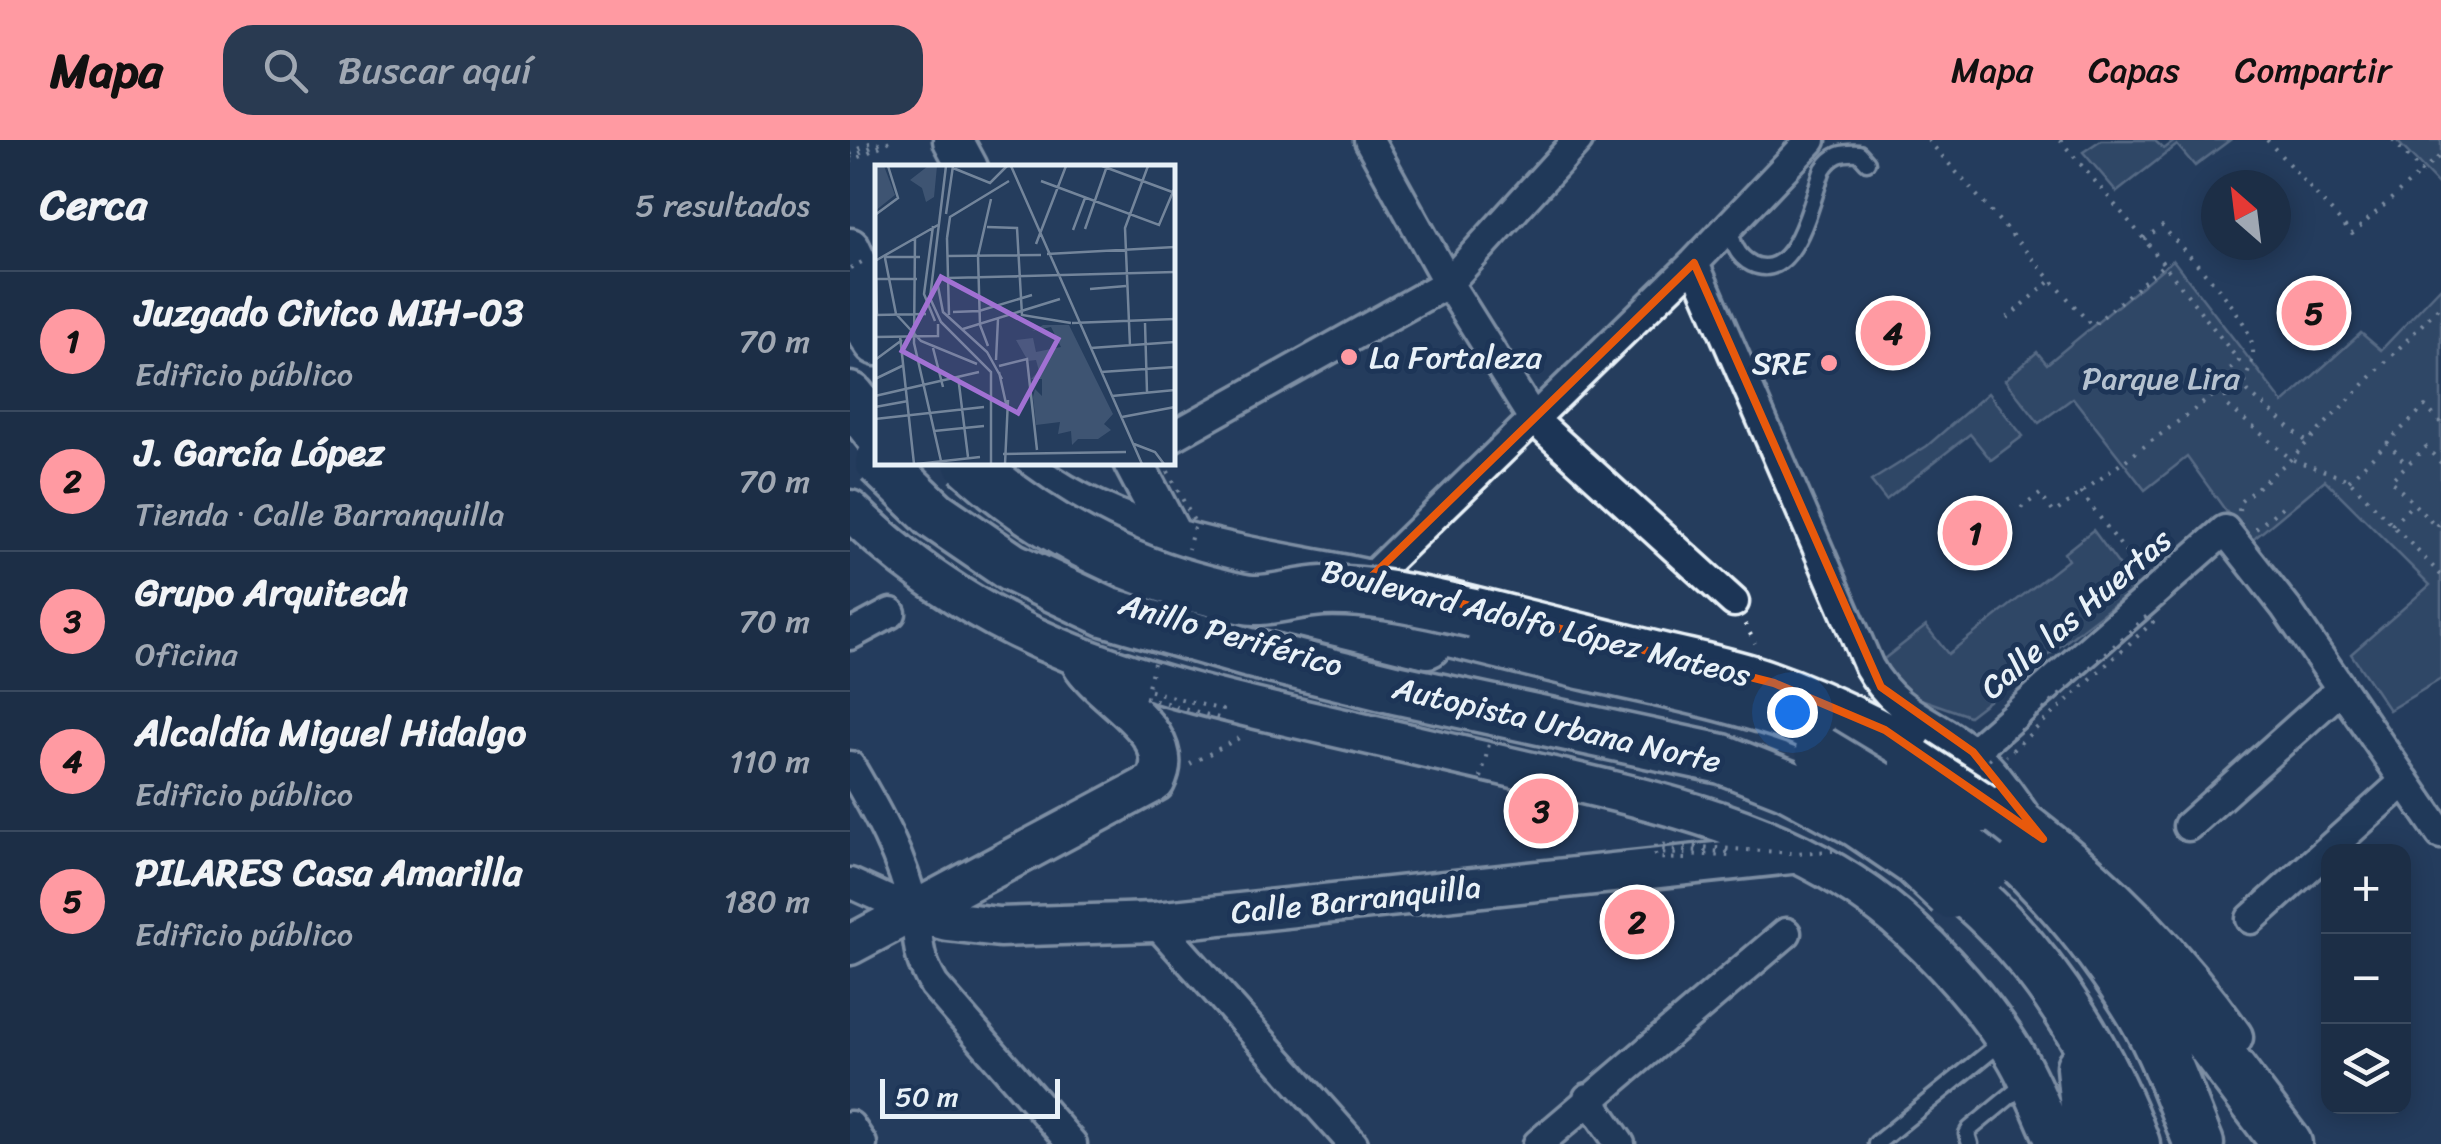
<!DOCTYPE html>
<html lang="es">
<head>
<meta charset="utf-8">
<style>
	:root { --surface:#1c2e46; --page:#293a51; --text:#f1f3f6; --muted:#a0a8b3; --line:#3a4a5f; --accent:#ff9aa2 }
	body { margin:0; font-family:Sriracha,sans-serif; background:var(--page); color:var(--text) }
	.controls { position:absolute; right:30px; bottom:30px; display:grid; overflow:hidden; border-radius:20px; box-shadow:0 5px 25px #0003 }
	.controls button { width:90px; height:90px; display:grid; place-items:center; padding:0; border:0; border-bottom:2px solid var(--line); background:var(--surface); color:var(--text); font:50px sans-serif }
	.compass { position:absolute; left:1351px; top:30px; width:90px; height:90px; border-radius:50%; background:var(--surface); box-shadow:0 5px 25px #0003; rotate:332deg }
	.scale { position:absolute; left:30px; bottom:25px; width:180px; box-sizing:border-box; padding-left:10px; border:5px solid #e8f1f8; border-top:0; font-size:28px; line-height:35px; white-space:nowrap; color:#e8f1f8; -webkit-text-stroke:8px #1d3557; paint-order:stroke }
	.you { position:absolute; left:942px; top:572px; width:35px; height:35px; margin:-25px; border:8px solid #fff; border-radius:50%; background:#1a73e8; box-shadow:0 0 0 15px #1a73e833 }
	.badge { display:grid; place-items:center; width:65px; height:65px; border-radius:50%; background:var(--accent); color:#111; font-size:32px; font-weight:700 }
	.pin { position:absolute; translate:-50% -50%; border:5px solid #fff; box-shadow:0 2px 10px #0006 }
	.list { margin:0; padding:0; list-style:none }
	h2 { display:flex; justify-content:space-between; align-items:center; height:130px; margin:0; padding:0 40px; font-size:42px }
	h2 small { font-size:32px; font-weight:400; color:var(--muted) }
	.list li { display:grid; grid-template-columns:65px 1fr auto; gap:30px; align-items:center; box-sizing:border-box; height:140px; padding:0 40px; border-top:2px solid var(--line) }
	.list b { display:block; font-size:38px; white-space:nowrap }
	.list p { margin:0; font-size:32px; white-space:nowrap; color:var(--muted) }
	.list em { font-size:32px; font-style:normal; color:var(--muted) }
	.icon { flex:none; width:55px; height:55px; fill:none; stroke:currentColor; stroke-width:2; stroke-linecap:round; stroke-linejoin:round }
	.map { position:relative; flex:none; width:1591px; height:1004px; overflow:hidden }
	header { display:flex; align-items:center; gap:60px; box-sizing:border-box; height:140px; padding:0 50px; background:var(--accent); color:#111 }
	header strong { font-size:48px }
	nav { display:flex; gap:55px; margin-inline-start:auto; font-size:35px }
	.search { width:700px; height:90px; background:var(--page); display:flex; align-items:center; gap:25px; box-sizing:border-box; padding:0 35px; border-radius:30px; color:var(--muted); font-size:38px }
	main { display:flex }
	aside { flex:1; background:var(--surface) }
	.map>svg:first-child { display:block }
	.green { fill:#3e5472; stroke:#93a2b5; stroke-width:2.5 }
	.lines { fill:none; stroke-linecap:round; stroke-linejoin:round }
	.lane-casing { stroke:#e8f1f8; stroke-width:21 }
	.street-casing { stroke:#e8f1f8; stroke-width:35 }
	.secondary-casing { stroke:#e8f1f8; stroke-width:45 }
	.highway-casing { stroke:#e8f1f8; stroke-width:55 }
	.path { stroke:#e8f1f8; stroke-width:4; stroke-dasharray:2.5 8; stroke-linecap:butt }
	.lane { stroke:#1d3557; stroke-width:14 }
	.street { stroke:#1d3557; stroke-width:28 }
	.secondary { stroke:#1d3557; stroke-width:38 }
	.highway { stroke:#1d3557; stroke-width:48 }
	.highway-bridge-casing { stroke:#e8f1f8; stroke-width:55; stroke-linecap:butt }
	.path-bridge { stroke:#e8f1f8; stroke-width:4; stroke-dasharray:2.5 8; stroke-linecap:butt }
	.highway-bridge { stroke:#1d3557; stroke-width:48 }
	.marked { fill:none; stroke:#e8590c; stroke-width:8; stroke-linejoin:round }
	.poi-dot { fill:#ff9aa2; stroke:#1d3557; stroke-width:4 }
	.labels { text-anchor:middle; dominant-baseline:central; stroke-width:10; stroke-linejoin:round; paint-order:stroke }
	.poi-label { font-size:32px; fill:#e8f1f8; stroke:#1d3557; text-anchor:start }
	.park-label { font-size:32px; fill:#b5c2d0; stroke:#1d3557 }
	.street-label { font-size:32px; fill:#e8f1f8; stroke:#1d3557 }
	.inset-road { fill:none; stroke:#73859b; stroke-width:2.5 }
	.view { fill:#a171d3; fill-opacity:0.15; stroke:#a171d3; stroke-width:5 }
	.inset-edge { fill:none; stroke:#e8f1f8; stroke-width:5 }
</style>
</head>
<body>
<header>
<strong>Mapa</strong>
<div class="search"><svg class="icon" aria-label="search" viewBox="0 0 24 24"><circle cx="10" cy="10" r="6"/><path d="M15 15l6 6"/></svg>Buscar aquí</div>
<nav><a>Mapa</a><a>Capas</a><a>Compartir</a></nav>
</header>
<main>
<aside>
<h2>Cerca<small>5 resultados</small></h2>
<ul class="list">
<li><span class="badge">1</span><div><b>Juzgado Civico MIH-03</b><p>Edificio público</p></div><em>70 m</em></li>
<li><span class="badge">2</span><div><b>J. García López</b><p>Tienda · Calle Barranquilla</p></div><em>70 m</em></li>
<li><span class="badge">3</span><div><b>Grupo Arquitech</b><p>Oficina</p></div><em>70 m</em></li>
<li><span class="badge">4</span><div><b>Alcaldía Miguel Hidalgo</b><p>Edificio público</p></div><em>110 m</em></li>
<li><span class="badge">5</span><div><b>PILARES Casa Amarilla</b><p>Edificio público</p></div><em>180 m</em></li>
</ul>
</aside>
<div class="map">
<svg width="1591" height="1004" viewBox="0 0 1591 1004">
	<rect width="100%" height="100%" fill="#253d5d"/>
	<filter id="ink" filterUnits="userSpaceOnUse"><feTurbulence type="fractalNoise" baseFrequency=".01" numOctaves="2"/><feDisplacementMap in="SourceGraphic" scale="20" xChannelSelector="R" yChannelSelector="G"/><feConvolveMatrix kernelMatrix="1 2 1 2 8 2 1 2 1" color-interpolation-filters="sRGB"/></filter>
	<g filter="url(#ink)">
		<path class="green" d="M1251 0H1304L1314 9 1326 0H1380L1345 26 1327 5 1267 52 1233 12Z
			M1546 0H1591V47Z
			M1323 120 1433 263 1511 193 1531 210 1591 147V539L1539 570 1501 514 1580 445 1475 340 1399 403 1337 317 1295 350 1223 258 1189 283 1155 240 1187 212 1197 224Z
			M1138 253 1173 296 1141 320 1120 294 1036 360 1021 341 1077 306Z
			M1243 390 1286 448 1119 576 1048 551 1034 519 1076 486 1098 514 1218 420 1214 413Z"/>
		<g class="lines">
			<g class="lane-casing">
				<path id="lane" d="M880 85C882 102 886 116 902 124 946 144 962 58 973 29 983 14 992 12 1009 13L1017 22
					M1026 1004 1153 901
					M1120 1004 1117 994 1120 989 1177 942"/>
			</g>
			<g class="street-casing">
				<path id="street" d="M519 0 598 143 684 280 884 462
					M844 123 1019 527C1047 576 1085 580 1125 614 1145 631 1159 653 1174 674
					M322 297 598 143 728 0
					M518 440 844 123 961 0
					M0 495 41 473
					M1123 612 1375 390 1436 468 1591 694
					M0 626C27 672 53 718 64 770 71 806 64 810 84 845L222 1004
					M1338 686 1491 549
					M0 743 64 772
					M1401 779 1555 641
					M305 782 503 1004
					M738 958 770 1004
					M0 986 12 1004
					M688 1004 936 793"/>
			</g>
			<g class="secondary-casing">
				<path id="secondary" d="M103 0 118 28
					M0 108 28 167
					M168 322C263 401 394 414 511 438
					M283 322 324 400
					M0 370C139 507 297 545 481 586 559 604 638 622 716 640 833 667 955 698 1047 778 1089 814 1137 868 1165 915 1182 943 1193 975 1207 1004
					M598 460C667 477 735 494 804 511 840 520 879 527 914 539 1095 602 1273 740 1383 897
					M64 772 97 781 149 787 305 782 941 714
					M0 805 305 642C331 592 252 558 231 522"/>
			</g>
			<g class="highway-casing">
				<path id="highway" d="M0 158 28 201
					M0 257 28 292
					M406 461 577 503
					M548 480C612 494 675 511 739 526 813 543 889 557 959 584 1096 636 1206 738 1283 859 1312 903 1329 956 1349 1004
					M1074 720C1094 736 1116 751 1135 769 1201 832 1253 918 1285 1004
					M1254 778 1322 852 1437 1004
					M1231 927 1236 978 1244 1004"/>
			</g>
			<path class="path" d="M1078 0 1242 186 1312 126
				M1210 0 1294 99 1389 221 1380 229 1373 248 1378 266 1441 319 1499 340 1591 435
				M1417 0 1502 94 1571 32
				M1543 0 1571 32 1591 15
				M0 14 25 0
				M0 18 35 0
				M0 22 42 0
				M1294 99 1312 86C1335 113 1406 179 1403 214 1403 224 1396 234 1395 244L1398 252 1457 302
				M1157 178 1201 141
				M1537 302 1557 325
				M1591 323 1576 307 1541 340 1586 387 1591 382
				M1499 340 1575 266 1591 283
				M1231 352 1291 433
				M1171 368 1190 354 1204 373 1372 249
				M1389 371 1390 362 1441 319 1591 165
				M1542 385 1563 364
				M1406 389 1432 367 1436 373
				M895 484 905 503
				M340 624 389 598"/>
			<use href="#lane" class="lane"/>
			<use href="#street" class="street"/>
			<use href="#secondary" class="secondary"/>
			<use href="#highway" class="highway"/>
			<g class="highway-bridge-casing">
				<path id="highway-bridge" d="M30 322 85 375 161 427 257 472 396 512 545 549 872 619 938 645 1007 682 1066 722 1100 754
					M118 322C186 384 270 429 360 451 374 454 390 460 404 460 421 461 451 452 473 451 524 449 573 462 624 473
					M970 611 1061 666 1137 726
					M1064 623 1133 668"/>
			</g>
			<path class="path-bridge" d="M0 128 16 120
				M313 322 345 383 338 409
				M295 557 369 578 372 570 297 550 304 523
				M1131 626 1297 476 1303 482 1156 616
				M631 638 639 604
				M835 719 806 718 805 713 880 716V712L806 709V704L943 713 983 711"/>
			<use href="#highway-bridge" class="highway-bridge"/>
		</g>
	</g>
	<path d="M0 0H1591V1004H0ZM844 123 1031 547 1123 612 1193 699 1035 590 924 543 518 440Z" fill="#253d5d" fill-opacity=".55" fill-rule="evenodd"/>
	<path class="marked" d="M844 123 1031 547 1123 612 1193 699 1035 590 924 543 518 440Z"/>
	<g class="poi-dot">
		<circle cx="499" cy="217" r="10"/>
		<circle cx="979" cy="223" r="10"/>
	</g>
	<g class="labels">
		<g class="poi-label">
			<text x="519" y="217">La Fortaleza</text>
			<text x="959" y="223" text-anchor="end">SRE</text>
		</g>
		<g class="park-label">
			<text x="1311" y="238">Parque Lira</text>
		</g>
		<g class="street-label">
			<text transform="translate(1226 474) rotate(-41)">Calle las Huertas</text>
			<text transform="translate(686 483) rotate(14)">Boulevard Adolfo López Mateos</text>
			<text transform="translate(381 495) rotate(16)">Anillo Periférico</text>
			<text transform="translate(707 585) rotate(13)">Autopista Urbana Norte</text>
			<text transform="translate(506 760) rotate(-6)">Calle Barranquilla</text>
		</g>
	</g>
	<g transform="translate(25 25)">
		<rect width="300" height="300" fill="#253d5d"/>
		<path d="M0 1H9L20 30 0 46ZM53 1H62L59 32 51 37 47 23 35 15ZM168 160H194L233 239 238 249 229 259 236 265 223 274H203L197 280 196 266 183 269 185 257 161 260 158 232 160 224 167 231V214H156L164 206 161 195 153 196 141 175 158 173 161 187 186 182 176 162 157 166Z" fill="#3e5472"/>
		<path class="inset-road" d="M71 1 55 133 66 157 116 207V299M136 1 267 299M227 1 300 28M78 3 115 18 132 1M166 16 284 60 300 22M71 49 78 1M0 50 23 33 13 1M58 61 49 129 60 156M112 62 142 63 147 150 196 158M210 64 232 1M198 65 210 33M72 73 74 150M72 73 75 52 134 16M40 74 39 178 66 296M161 79 191 1M172 89 300 82M73 91 166 90M9 92H45M10 93 21 149 46 176 102 199M0 96 63 60M73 113 300 107M0 114H42M1 114 2 150M62 116 68 147 112 187 127 214M215 124 251 121M78 147 104 146 157 130M0 150 51 149M197 158 300 154M270 158 272 227M88 164 185 134M25 171 39 299M0 172 63 171V159M113 181 105 160 103 91 116 34M255 181 250 63 273 1M58 183 68 222M216 183 300 177M0 195 27 175M121 195 123 154M124 201 152 194 162 285M124 207 132 243M226 207 300 202M83 211 93 292M0 214 29 200M0 231 104 207M237 231 300 225M0 242 33 236M247 252 300 242M0 254 109 242M59 266 109 261M259 279 280 287 289 299M128 289 251 287M42 299 105 292M130 299 133 235"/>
		<path class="view" d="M66 112 183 174 143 248 27 186Z"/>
		<rect width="300" height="300" class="inset-edge"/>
	</g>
</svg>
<div class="controls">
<button>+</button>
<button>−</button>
<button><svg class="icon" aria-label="layers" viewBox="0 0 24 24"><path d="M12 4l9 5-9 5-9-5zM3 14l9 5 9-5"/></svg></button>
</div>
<svg class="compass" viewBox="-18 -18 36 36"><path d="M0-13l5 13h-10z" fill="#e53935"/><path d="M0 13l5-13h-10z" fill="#a0a8b3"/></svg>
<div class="scale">50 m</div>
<div class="you"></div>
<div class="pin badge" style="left:1125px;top:393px">1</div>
<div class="pin badge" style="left:787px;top:782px">2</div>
<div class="pin badge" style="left:691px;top:671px">3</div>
<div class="pin badge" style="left:1043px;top:193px">4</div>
<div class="pin badge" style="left:1464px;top:173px">5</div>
</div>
</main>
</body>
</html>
